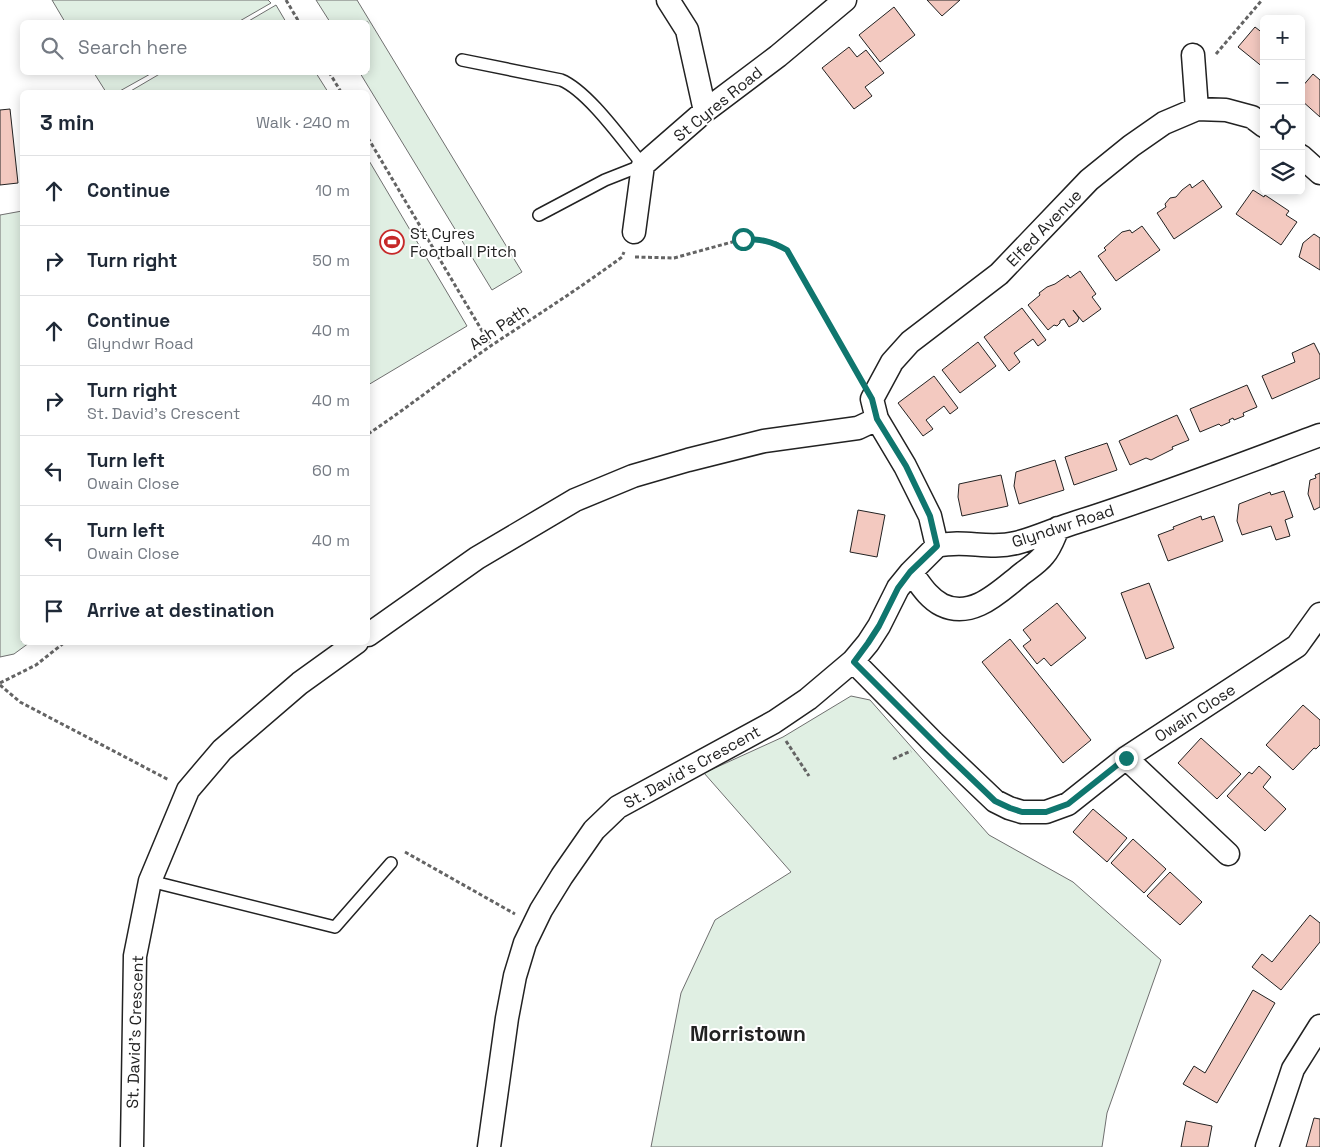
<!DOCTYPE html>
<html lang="en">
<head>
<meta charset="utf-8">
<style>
	:root { --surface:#fff; --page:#f2f2f3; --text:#1f2937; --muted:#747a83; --line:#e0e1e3 }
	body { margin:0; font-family:"Space Grotesk",sans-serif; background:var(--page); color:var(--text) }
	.controls { position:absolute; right:15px; top:15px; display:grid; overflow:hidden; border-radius:8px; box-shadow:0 2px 12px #0003 }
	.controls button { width:45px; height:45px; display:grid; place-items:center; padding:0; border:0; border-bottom:1px solid var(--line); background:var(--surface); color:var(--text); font:25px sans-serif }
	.stop { position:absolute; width:15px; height:15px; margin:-11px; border:4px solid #0f766e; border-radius:50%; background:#fff }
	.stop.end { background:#0f766e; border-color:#fff; box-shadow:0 1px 5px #0008 }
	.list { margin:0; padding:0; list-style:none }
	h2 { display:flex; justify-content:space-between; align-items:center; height:65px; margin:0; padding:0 20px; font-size:21px }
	h2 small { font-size:16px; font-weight:400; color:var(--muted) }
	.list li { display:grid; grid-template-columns:32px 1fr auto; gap:15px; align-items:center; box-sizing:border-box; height:70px; padding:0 20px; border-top:1px solid var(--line) }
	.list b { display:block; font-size:19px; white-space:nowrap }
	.list p { margin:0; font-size:16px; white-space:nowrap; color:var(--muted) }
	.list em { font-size:16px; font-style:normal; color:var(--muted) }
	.icon { flex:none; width:28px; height:28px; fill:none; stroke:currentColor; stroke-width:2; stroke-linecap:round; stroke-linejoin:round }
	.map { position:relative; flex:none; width:1320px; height:1147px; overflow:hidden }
	.search { position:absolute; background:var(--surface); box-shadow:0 2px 12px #0003; left:20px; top:20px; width:350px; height:55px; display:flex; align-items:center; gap:12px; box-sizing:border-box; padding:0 18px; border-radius:8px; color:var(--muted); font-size:19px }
	.panel { position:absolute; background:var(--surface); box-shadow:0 2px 12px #0003; left:20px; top:90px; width:350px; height:555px; border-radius:8px }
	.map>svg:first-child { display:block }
	.green { fill:#e0efe3; stroke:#6f6f6f }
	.building { fill:#f3c9c0; stroke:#222 }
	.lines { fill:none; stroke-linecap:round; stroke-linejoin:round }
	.lane-casing { stroke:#222; stroke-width:14 }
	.street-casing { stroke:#222; stroke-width:25 }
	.path { stroke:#646464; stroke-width:3; stroke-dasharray:4 2.5; stroke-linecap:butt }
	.lane { stroke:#fff; stroke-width:11 }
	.street { stroke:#fff; stroke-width:22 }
	.route { stroke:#0f766e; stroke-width:6 }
	.labels { text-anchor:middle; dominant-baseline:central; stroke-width:4; stroke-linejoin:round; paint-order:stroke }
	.street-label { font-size:16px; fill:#222; stroke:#fff }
	.poi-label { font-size:16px; fill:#222; stroke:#fff; text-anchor:start }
	.district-label { font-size:21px; font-weight:bold; fill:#222; stroke:#fff }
</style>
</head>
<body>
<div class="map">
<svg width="1320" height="1147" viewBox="0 0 1320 1147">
	<rect width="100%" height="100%" fill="#fff"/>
	<path class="green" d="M52 0H268L271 3 238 22H65Z
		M316 0H357L522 272 492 290 360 73 368 72V22H330Z
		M276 5 286 22H247Z
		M163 72 316 73 328 92H129Z
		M94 73H152L118 92H106Z
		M368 159 467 326 368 385Z
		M22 211V642L29 643 14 654 0 657V215Z
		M851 696 870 700 989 835 1073 882 1161 960 1107 1113 1102 1147H651L681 993 715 920 791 872 704 773 783 737Z"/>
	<path class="building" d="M927 0H960L942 16Z
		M894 7 915 35 880 62 859 35Z
		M1255 27 1264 34V68L1238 47Z
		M849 47 857 57 866 50 884 73 865 87 872 96 854 109 822 68Z
		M1313 74 1320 80V117L1301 100V88Z
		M10 109 18 183 0 185V110Z
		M1203 180 1222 207 1174 239 1157 213 1166 207 1165 204 1170 198 1176 197 1182 190 1190 184 1192 188Z
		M1253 190 1264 197 1265 195 1289 211 1286 215 1297 222 1281 245 1236 214Z
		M1142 226 1160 250 1116 281 1098 256 1106 250 1104 248 1122 232 1130 230 1132 233Z
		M1314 234 1320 238V270L1299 257 1303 243Z
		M1080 271 1096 294 1092 297 1101 309 1083 322 1073 310 1079 318 1077 322 1069 327 1064 319 1060 321V323L1057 326 1054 325 1048 330 1028 305 1040 295 1039 293 1047 287 1055 284 1068 275 1070 278Z
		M1022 308 1046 340 1038 346 1033 339 1014 353 1020 362 1009 371 984 337Z
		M978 342 996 366 960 393 942 370Z
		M1314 343 1320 355V378L1272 399 1262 376 1295 362 1292 353Z
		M934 376 958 408 950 414 944 406 926 420 933 429 923 436 898 403Z
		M1247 385 1257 407 1243 413 1244 416 1234 420 1233 418 1229 420 1230 422 1221 426 1219 424 1200 432 1190 409Z
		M1177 415 1189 440 1172 447 1173 449 1151 460 1146 458 1130 465 1119 441Z
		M1107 443 1117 470 1074 485 1065 457Z
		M1055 460 1064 490 1019 504 1014 486 1016 472Z
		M1320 473V507L1314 510 1308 494 1310 480 1316 478 1315 475Z
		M1001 475 1008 506 962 516 958 497 959 484Z
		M1284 491 1293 517 1285 520 1290 536 1276 540 1271 526 1242 535 1237 521 1239 504 1270 492 1271 495Z
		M858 510 885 515 877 557 850 552Z
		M1201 516 1202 520 1214 516 1223 541 1168 561 1158 535 1174 529 1173 527Z
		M1149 583 1174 648 1146 659 1121 593Z
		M1057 603 1086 638 1051 666 1044 658 1037 664 1023 646 1031 640 1023 630Z
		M1010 639 1091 740 1063 763 982 662Z
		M1303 705 1320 720V745L1316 749 1314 748 1293 770 1266 745Z
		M1201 738 1241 774 1217 799 1178 763Z
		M1259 766 1271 777 1263 787 1286 809 1265 831 1227 796 1249 772 1252 774Z
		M1093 809 1127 838 1107 862 1073 832Z
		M1133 839 1166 869 1144 893 1111 863Z
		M1170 872 1202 902 1180 925 1147 896Z
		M1310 915 1320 923V942L1281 990 1252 967 1262 954 1272 962Z
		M1253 990 1275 1003 1217 1103 1183 1084 1194 1066 1205 1073Z
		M1314 1118 1320 1119V1147H1306Z
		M1186 1121 1212 1126 1208 1147H1181Z"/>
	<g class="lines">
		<g class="lane-casing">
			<path id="lane" d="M462 60 561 80C588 91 623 141 643 165L605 180 539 215
				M150 881 335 927 391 863"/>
		</g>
		<g class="street-casing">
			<path id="street" d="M668 0 687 30 705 111
				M1193 55 1197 109
				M1264 126 1252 117 1226 110 1197 109 1164 123 1131 146 1089 180 999 274 910 342 892 362 872 399 877 419 905 466 930 516 937 546C964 539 988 550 1016 543 1036 538 1057 528 1077 522 1159 496 1239 465 1320 435
				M1301 156 1320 173
				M634 232 643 165 705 111 778 56 845 0
				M911 572C920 584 928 598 942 605 971 619 997 594 1018 577 1026 570 1037 564 1044 555 1051 547 1054 537 1058 528
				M368 635 477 558 575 500 633 476 688 460 764 441 858 428 877 419
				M853 661 933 742 995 801 1009 808 1022 812H1046L1068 804 1126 758 1297 646 1320 614
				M1126 758 1228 854
				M132 1147 135 956 150 881 188 790 222 750 300 683 357 642
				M489 1147 507 1018 515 976 525 943 541 910 562 876 594 830 618 807 774 722 808 699 853 661 868 643 879 626 898 588 911 572 937 546
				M1267 1147 1293 1069 1320 1026"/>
		</g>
		<path class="path" d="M286 0 299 22
			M1216 54 1262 0
			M329 72 341 92
			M368 138 491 346
			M635 257 674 258 743 239H760L776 243 787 250 858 375
			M368 434C410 406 450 374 492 345 536 316 580 288 622 257L624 252
			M0 683 36 665 65 642
			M0 685 20 702 169 780
			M786 741 809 776
			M893 759 911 751
			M405 852 515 914"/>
		<use href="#lane" class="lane"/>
		<use href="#street" class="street"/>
	</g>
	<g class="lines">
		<path class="route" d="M743 239C761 239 771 241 787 250L872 399 877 419 906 466 930 516 937 546 910 572 898 588 879 626 868 643 854 662 948 756 995 801 1010 808 1022 812H1046L1068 804 1126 758"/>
	</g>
	<defs>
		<g id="stadium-ring" transform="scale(1.25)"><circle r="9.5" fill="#fff" stroke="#c62828" stroke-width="1.5"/><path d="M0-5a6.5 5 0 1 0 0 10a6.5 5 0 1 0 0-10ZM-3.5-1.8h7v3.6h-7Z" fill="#c62828"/></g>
	</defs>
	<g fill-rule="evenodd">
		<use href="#stadium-ring" x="392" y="242"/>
	</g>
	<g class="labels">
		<g class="street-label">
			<text transform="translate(718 104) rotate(-39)">St Cyres Road</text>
			<text transform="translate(1044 228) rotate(-46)">Elfed Avenue</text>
			<text transform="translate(499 327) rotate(-34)">Ash Path</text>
			<text transform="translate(1063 526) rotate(-18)">Glyndwr Road</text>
			<text transform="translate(1195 713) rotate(-33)">Owain Close</text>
			<text transform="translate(692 767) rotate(-29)">St. David's Crescent</text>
			<text transform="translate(135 1032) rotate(-88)">St. David's Crescent</text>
		</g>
		<g class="poi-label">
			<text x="410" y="233">St Cyres<tspan x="410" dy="18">Football Pitch</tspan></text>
		</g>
		<g class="district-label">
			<text x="748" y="1033">Morristown</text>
		</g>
	</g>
</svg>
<div class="controls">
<button>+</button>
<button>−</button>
<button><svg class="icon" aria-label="locate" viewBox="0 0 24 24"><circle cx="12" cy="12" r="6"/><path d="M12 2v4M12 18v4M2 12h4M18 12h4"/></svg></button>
<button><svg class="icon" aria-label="layers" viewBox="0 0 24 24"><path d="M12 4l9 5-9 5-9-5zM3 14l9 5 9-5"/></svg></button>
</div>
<div class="stop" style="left:743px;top:239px"></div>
<div class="stop end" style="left:1126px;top:758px"></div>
<div class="search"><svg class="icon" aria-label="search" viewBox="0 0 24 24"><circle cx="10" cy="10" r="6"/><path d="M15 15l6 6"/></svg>Search here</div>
<section class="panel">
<h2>3 min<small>Walk · 240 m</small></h2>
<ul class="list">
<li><svg class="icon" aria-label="ahead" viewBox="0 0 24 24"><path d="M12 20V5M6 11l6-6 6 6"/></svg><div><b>Continue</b></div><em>10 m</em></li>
<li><svg class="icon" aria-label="right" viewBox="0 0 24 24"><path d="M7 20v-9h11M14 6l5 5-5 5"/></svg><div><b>Turn right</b></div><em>50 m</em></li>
<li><svg class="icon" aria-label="ahead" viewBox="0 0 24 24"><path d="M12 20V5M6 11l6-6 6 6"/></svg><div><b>Continue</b><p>Glyndwr Road</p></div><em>40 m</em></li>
<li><svg class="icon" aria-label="right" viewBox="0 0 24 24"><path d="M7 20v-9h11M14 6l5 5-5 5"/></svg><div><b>Turn right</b><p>St. David's Crescent</p></div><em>40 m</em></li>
<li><svg class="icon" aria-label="left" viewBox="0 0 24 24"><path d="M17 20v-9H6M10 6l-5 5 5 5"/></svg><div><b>Turn left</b><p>Owain Close</p></div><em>60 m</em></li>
<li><svg class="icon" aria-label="left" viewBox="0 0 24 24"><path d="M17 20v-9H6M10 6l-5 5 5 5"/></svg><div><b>Turn left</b><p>Owain Close</p></div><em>40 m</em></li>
<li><svg class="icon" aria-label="arrive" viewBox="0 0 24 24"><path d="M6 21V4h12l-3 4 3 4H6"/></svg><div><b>Arrive at destination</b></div></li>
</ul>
</section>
</div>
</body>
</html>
